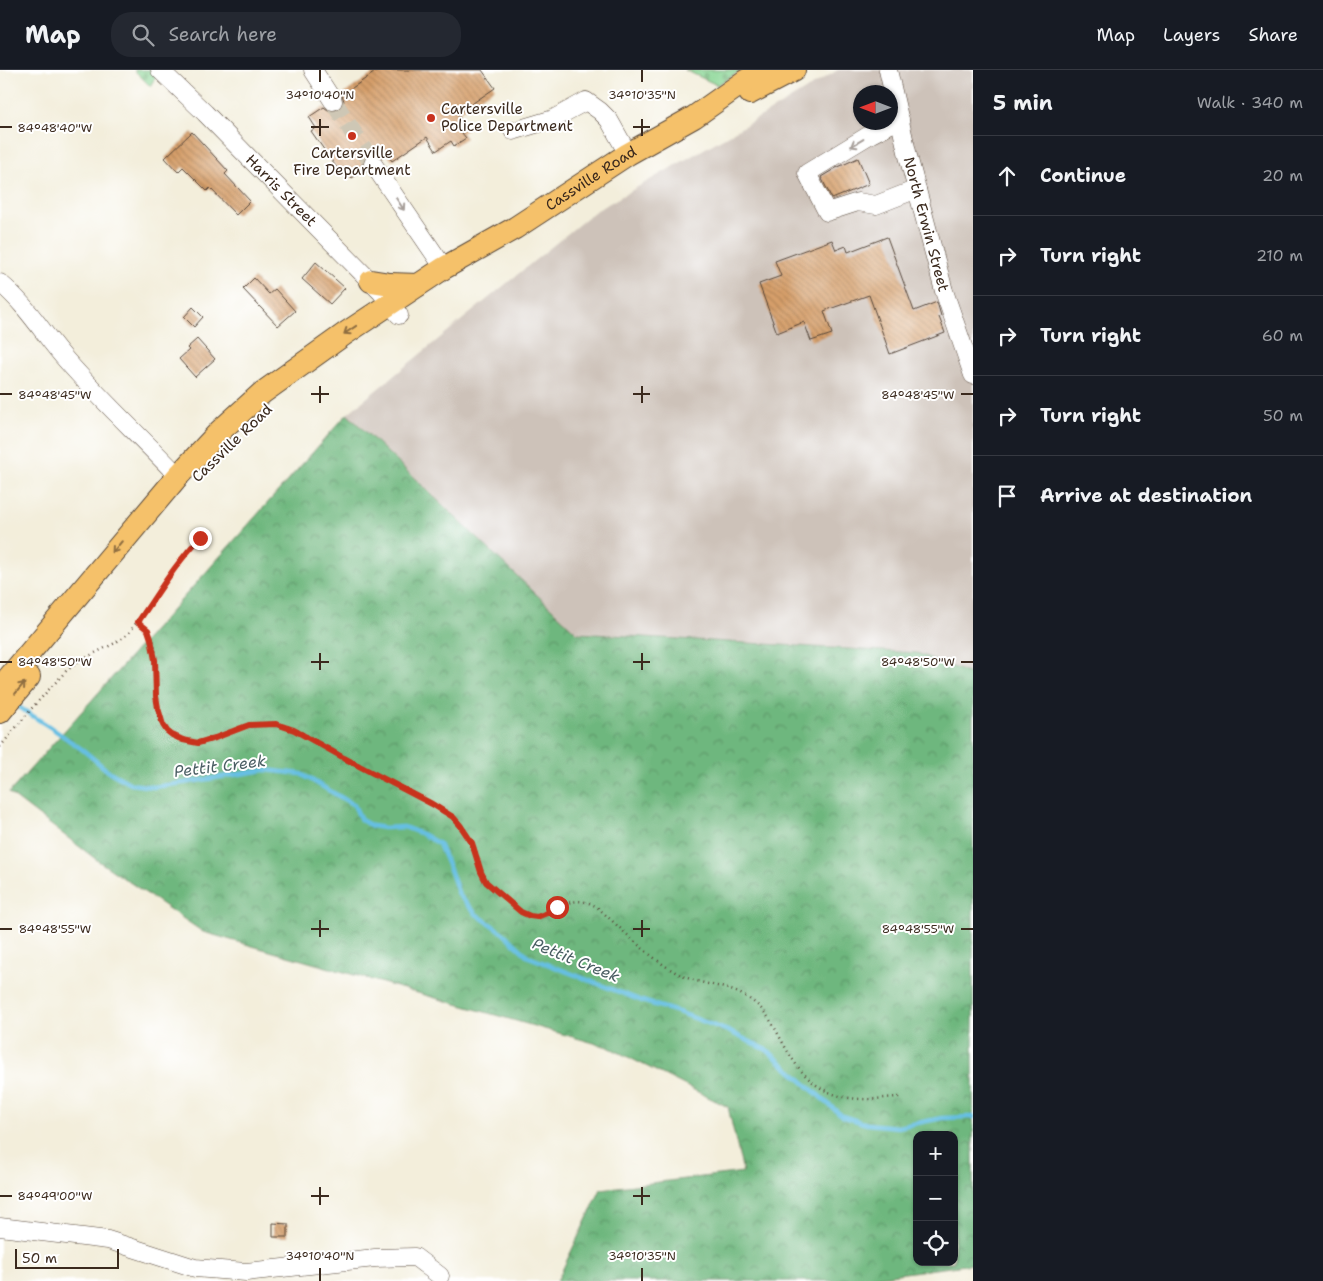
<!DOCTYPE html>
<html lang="en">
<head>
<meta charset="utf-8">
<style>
	:root { --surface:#171b24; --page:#242831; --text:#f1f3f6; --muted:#9ea1a6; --line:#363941 }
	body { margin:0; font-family:"Shantell Sans",sans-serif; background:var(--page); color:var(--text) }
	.controls { position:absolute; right:15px; bottom:15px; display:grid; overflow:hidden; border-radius:10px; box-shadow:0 1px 4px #0004 }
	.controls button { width:45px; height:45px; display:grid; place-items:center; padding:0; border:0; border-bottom:1px solid var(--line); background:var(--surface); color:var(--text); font:25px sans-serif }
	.compass { position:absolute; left:853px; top:15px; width:45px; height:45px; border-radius:50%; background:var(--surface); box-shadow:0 1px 4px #0004; rotate:270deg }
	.scale { position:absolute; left:15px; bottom:12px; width:104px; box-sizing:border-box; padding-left:5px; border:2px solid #3b2a1e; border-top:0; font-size:14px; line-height:18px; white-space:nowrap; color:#3b2a1e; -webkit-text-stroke:4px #fff; paint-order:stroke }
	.stop { position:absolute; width:15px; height:15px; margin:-11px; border:4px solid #c8321e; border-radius:50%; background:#fff }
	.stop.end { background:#c8321e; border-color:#fff; box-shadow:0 1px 5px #0008 }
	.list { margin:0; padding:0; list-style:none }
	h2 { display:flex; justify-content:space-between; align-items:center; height:65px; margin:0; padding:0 20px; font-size:21px }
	h2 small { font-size:16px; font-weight:400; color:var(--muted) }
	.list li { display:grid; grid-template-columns:32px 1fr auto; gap:15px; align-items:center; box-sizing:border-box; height:80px; padding:0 20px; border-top:1px solid var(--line) }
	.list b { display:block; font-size:19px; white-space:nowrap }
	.list em { font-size:16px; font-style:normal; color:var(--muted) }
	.icon { flex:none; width:28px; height:28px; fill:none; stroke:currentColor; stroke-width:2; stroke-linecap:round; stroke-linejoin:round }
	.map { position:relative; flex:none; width:973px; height:1211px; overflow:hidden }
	header { display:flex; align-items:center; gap:30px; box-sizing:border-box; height:70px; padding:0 25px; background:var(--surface); border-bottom:1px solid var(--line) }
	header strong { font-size:24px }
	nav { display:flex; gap:28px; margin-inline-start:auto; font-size:18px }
	.search { width:350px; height:45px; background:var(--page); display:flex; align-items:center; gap:12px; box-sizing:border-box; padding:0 18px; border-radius:20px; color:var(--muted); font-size:19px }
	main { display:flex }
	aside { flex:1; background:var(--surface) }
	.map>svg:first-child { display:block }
	.industrial { fill:#cdc2b9; fill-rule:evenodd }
	.forest { fill:url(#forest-crowns); stroke:#54704e; fill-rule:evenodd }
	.cemetery { fill:url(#cemetery-stones); stroke:#628059 }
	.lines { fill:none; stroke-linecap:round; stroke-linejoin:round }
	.stream { stroke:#66bfe3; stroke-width:4.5 }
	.building { fill:url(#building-back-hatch) }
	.minor-tunnel { stroke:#cec7b5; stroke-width:18; stroke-dasharray:18 9; stroke-linecap:butt }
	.minor-casing { stroke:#57473a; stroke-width:19 }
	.major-casing { stroke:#57473a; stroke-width:24 }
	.path { stroke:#57473a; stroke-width:2.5; stroke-dasharray:1 4; stroke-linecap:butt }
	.minor { stroke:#fff; stroke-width:18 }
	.major { stroke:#f5c16b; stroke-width:22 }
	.oneway { stroke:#a79f9a }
	.oneway2 { stroke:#8f6e41 }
	.route { stroke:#c8321e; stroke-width:6 }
	.ticks { fill:none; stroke:#3b2a1e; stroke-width:2 }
	.poi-dot { fill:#c8321e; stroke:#fff; stroke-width:2 }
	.labels { text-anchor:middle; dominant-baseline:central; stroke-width:4; stroke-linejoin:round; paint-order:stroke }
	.poi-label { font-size:15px; fill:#3b2a1e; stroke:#fff; text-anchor:start }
	.street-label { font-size:15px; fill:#3b2a1e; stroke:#fff }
	.water-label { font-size:16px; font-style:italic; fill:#4a5e63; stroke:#fff }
	.ticks-label { font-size:12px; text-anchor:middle; fill:#3b2a1e; stroke:#fff; stroke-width:4; stroke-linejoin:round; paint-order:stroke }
</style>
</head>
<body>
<header>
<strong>Map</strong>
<div class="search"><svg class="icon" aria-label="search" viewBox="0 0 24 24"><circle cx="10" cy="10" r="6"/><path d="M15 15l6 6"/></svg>Search here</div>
<nav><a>Map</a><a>Layers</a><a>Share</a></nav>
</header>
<main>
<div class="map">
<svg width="973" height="1211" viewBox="0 0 973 1211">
	<defs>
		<pattern id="forest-crowns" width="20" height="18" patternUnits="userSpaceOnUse" patternTransform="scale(1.25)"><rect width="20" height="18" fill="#6eb77e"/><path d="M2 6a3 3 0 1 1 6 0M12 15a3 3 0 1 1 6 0" fill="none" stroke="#5c9567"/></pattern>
		<pattern id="cemetery-stones" width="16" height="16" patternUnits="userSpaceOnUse" patternTransform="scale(1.25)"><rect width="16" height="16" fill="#89d694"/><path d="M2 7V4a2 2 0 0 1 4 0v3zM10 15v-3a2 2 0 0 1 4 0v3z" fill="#77b87f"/></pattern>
		<pattern id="building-back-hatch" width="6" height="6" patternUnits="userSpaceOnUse" patternTransform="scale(1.25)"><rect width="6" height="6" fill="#d69f6a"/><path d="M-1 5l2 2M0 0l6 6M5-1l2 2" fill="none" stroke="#af8257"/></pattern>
	</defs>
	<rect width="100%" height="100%" fill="#fff"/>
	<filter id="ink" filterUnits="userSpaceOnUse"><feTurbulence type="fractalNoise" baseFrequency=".02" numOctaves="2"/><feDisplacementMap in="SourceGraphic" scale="10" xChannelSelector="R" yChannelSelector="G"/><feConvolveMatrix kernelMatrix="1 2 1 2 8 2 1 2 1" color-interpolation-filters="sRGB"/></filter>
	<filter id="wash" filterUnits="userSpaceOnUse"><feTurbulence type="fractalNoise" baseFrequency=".0096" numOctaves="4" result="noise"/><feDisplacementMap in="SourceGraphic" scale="20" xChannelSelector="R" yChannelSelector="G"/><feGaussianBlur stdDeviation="1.12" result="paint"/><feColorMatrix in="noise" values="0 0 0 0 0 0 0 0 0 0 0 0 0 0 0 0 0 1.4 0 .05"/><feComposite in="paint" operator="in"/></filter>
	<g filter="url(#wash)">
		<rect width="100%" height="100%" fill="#f3eedb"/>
		<path class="industrial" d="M838 0H973V605L917 583 577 563 347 344 594 142 772 40ZM861 22H891V52H861Z"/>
		<path class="forest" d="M347 344 577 563 917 583 973 605V1194L844 1211H557L601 1119 743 1102 728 1037 608 977 203 862 97 790 9 723ZM917 1065H954V1192H917Z"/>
		<path class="cemetery" d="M134 0H160L150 16Z
			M685 0H742L717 15Z"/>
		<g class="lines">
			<path class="stream" d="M14 634 50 657 83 680 108 701 131 714 153 717 183 713 265 700 301 704 354 735 361 750 372 756 384 758 404 757 422 764 439 774 451 802 459 825 476 844 503 863 529 887 642 931 681 943 728 961 767 980 842 1046 867 1054 898 1057 942 1048 973 1047"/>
		</g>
		<g id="blocks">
			<path class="building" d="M378 0H482L495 18 457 44 467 59 462 63 466 68 454 76 451 71 436 81 427 67 392 91 387 84 382 88 377 84H372L367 86 363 90 362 95 364 100 352 108 346 100 341 104 311 61 316 58 309 47 324 37 328 40 333 42 339 40 342 36 344 31 342 25Z
				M192 62 228 101 225 104 250 131 236 145 210 118 207 121 183 97 178 102 165 88Z
				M858 88 869 114 832 129 821 107 836 98Z
				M887 167 914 241 937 232 941 246 939 247 945 263 890 284 869 225 824 241 832 264 811 271 804 252 777 263 759 214 781 206 775 191 832 170 836 180 846 176 848 182Z
				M316 192 345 218 330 234 302 209Z
				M254 208 269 224 275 219 295 241 278 256 243 219Z
				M193 237 203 247 194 257 184 247Z
				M197 269 215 289 195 307 179 289 189 280 187 278Z
				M273 1153 288 1154V1167H273Z"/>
		</g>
	</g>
	<g filter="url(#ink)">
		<use href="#blocks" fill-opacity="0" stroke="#57473a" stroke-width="1"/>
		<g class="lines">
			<path class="minor-tunnel" d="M333 31 373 94"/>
			<g class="minor-casing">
				<g id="minor">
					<path id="s1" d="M160 0 205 43 381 222 399 245"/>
					<path d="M313 0 333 31"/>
					<path id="s2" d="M888 0 908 86 944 221 973 305"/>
					<path d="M900 49 871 64 807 103 827 142 858 132 876 135 917 119"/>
					<path d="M513 61 553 49 586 31 600 41 609 50 628 84"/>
					<path d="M373 94 444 198"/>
					<path d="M0 213C27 235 44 265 67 291 102 331 141 367 178 406"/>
					<path d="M0 1157 108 1170 195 1198 246 1202 375 1188 415 1187 440 1206"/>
				</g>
			</g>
			<g class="major-casing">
				<g id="major">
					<path d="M750 23 794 0"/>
					<path d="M371 211 390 214 418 215"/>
					<path id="s3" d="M0 618 178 406 220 361 262 323 346 263 444 198 515 158 628 84 694 47 745 11 764 0"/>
					<path d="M0 642 29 607"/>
				</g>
			</g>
			<path class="path" d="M138 552C141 554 144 556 147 559 168 584 141 646 173 666 197 681 218 665 241 657 249 654 256 654 264 654 274 654 284 655 294 659 312 667 329 680 347 689 369 701 392 713 414 724 429 732 447 740 459 753 466 761 472 772 476 782 480 795 482 806 491 817L526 845 534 847 547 843 557 837 571 832C582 830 590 832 598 838 623 860 655 894 685 907 707 916 733 916 752 931 768 942 774 957 783 973 801 1007 822 1028 862 1029 875 1030 887 1027 900 1027
				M0 677 32 638 67 600 83 589 115 573 129 563 187 481 200 468"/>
			<use href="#minor" class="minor"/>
			<use href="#major" class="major"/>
		</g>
		<defs><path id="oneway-shaft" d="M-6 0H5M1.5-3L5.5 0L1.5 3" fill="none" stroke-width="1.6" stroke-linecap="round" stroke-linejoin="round" transform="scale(1.25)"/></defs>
		<g class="oneway">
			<use href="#oneway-shaft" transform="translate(857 73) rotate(149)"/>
			<use href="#oneway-shaft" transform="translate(400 134) rotate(56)"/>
		</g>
		<g class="oneway2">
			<use href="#oneway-shaft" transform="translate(350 260) rotate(146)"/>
			<use href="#oneway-shaft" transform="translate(117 477) rotate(130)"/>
			<use href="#oneway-shaft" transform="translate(20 618) rotate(-50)"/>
		</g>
	</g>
	<g class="lines" filter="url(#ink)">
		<path class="route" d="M200 468C176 493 158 523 138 552L148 560 151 569 155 590 156 626 158 638 163 655 167 661 172 665 183 670 198 673 215 668 249 655 276 654 294 660 344 688 432 734 453 747 460 755 472 773 481 802 486 812 521 842 530 846 537 847 547 843 557 837"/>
	</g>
	<path class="ticks" d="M320 0V12M642 0V12M320 49V66M642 49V66M0 57H12M311 57H329M633 57H650M320 316V333M642 316V333M0 324H12M311 324H329M633 324H650M961 324H973M320 583V600M642 583V600M0 592H12M311 592H329M633 592H650M961 592H973M320 850V867M642 850V867M0 859H12M311 859H329M633 859H650M961 859H973M320 1117V1135M642 1117V1135M0 1126H12M311 1126H329M633 1126H650M320 1198V1211M642 1198V1211"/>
	<g class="poi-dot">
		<circle cx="431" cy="48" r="5"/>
		<circle cx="352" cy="66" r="5"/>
	</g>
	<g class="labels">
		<g class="poi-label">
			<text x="441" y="39">Cartersville<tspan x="441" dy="17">Police Department</tspan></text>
			<text x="352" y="83" text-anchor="middle">Cartersville<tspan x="352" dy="17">Fire Department</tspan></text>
		</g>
		<g class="street-label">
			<text stroke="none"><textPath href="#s3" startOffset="788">Cassville Road</textPath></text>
			<text stroke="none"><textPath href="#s1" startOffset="171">Harris Street</textPath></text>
			<text stroke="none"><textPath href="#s2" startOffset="159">North Erwin Street</textPath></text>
			<text transform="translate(232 373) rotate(-44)">Cassville Road</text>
		</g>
		<g class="water-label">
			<text transform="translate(220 696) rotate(-7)">Pettit Creek</text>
			<text transform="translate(576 890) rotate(22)">Pettit Creek</text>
		</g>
	</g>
	<g class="ticks-label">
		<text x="320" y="29">34°10'40"N</text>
		<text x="642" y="29">34°10'35"N</text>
		<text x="55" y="62">84°48'40"W</text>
		<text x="918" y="329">84°48'45"W</text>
		<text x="55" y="329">84°48'45"W</text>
		<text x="918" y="596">84°48'50"W</text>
		<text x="55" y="596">84°48'50"W</text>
		<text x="918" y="863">84°48'55"W</text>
		<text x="55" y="863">84°48'55"W</text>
		<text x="55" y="1130">84°49'00"W</text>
		<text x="320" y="1190">34°10'40"N</text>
		<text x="642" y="1190">34°10'35"N</text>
	</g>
</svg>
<div class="controls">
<button>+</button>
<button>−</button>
<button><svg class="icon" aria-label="locate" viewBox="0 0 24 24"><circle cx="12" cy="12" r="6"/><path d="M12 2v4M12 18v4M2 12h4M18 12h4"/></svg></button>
</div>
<svg class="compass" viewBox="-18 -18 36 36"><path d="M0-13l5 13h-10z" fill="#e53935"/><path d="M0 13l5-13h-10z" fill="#9ea1a6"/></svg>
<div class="scale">50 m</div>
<div class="stop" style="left:557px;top:837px"></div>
<div class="stop end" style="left:200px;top:468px"></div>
</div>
<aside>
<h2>5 min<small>Walk · 340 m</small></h2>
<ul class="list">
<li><svg class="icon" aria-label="ahead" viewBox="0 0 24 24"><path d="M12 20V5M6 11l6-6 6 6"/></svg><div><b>Continue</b></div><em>20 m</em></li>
<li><svg class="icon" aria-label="right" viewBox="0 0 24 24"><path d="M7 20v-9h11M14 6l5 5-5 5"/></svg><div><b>Turn right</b></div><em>210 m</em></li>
<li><svg class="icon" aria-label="right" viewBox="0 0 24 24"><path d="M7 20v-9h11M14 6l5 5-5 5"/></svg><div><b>Turn right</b></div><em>60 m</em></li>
<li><svg class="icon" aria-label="right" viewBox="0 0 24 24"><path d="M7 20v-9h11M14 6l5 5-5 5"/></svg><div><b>Turn right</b></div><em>50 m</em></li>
<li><svg class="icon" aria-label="arrive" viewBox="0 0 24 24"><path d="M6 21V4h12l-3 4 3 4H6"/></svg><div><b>Arrive at destination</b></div></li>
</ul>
</aside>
</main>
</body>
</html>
